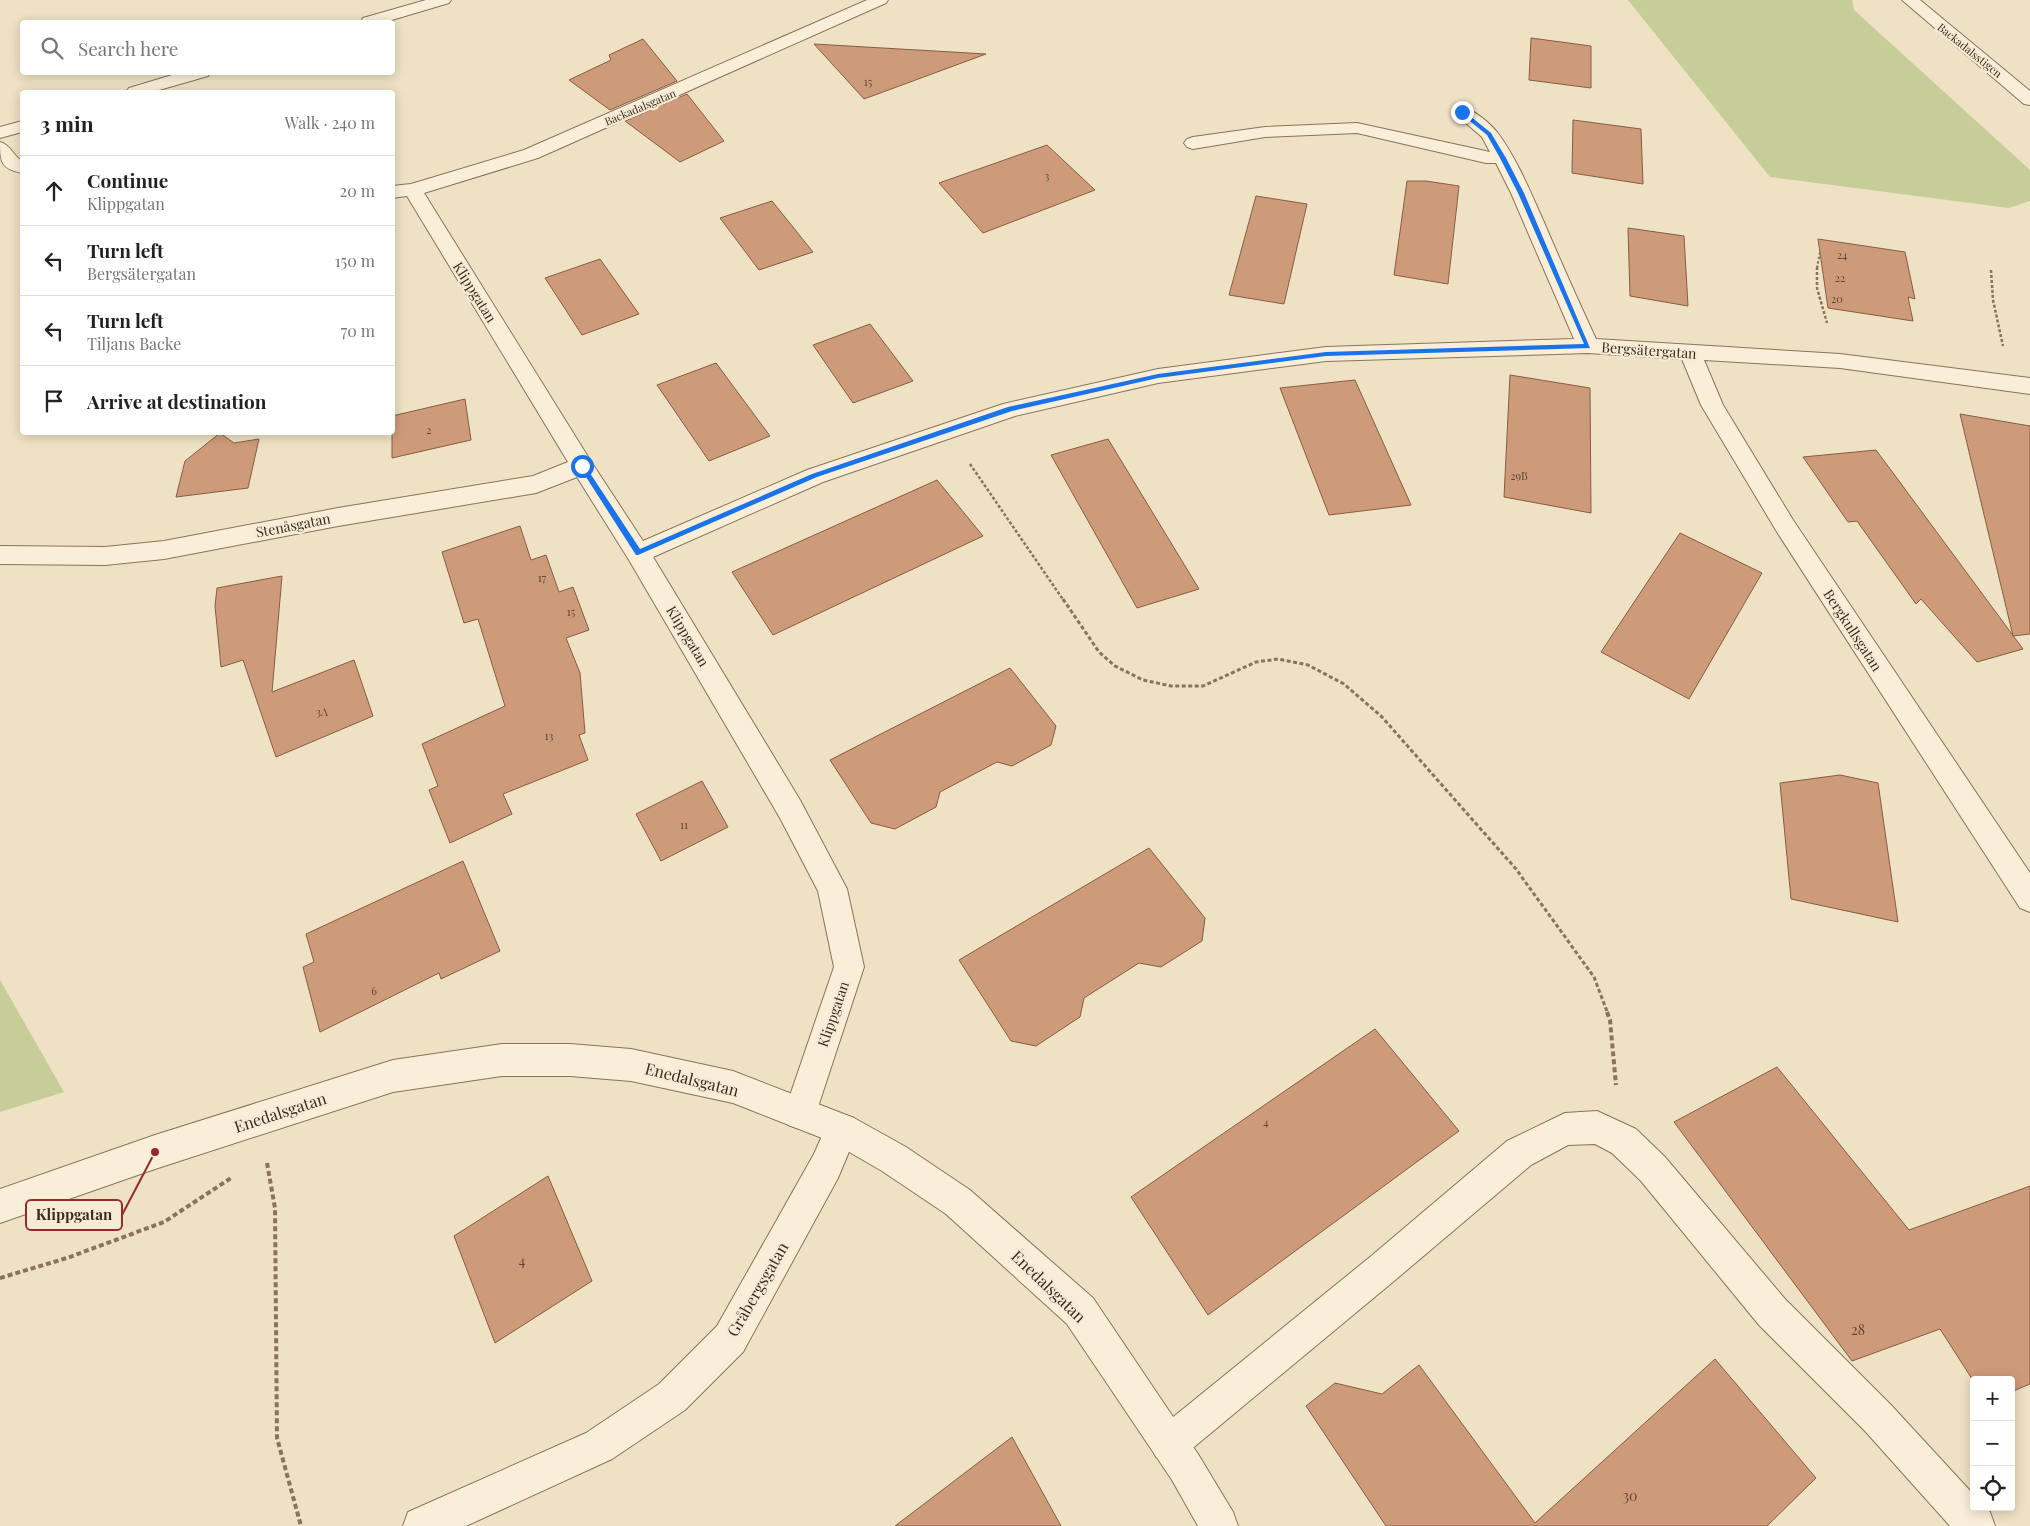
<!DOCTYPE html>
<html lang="en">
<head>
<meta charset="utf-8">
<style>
	:root { --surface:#fff; --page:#f6f6f6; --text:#222; --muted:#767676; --line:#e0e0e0 }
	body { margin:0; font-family:"Playfair Display",serif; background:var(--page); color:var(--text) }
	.controls { position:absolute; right:15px; bottom:15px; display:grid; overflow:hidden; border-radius:5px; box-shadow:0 2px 12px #0003 }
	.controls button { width:45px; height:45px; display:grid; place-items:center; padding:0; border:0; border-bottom:1px solid var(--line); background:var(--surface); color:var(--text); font:25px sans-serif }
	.stop { position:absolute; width:15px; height:15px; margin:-11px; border:4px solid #1a73e8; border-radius:50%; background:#fff }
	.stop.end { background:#1a73e8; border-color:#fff; box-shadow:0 1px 5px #0008 }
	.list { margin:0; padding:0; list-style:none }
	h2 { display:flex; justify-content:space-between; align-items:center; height:65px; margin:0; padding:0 20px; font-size:21px }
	h2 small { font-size:16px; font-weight:400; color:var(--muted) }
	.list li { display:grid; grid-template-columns:32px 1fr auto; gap:15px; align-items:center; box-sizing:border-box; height:70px; padding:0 20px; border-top:1px solid var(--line) }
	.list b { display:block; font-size:19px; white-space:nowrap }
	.list p { margin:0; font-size:16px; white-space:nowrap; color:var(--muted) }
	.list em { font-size:16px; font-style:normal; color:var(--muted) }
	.icon { flex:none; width:28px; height:28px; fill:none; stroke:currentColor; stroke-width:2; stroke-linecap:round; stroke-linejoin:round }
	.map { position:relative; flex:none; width:2030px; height:1526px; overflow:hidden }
	.search { position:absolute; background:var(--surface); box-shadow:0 2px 12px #0003; left:20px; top:20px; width:375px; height:55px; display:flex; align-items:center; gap:12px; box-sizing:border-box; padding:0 18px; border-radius:5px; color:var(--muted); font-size:19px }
	.panel { position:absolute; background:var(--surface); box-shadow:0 2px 12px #0003; left:20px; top:90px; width:375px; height:345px; border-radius:5px }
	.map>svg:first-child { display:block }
	.green { fill:#c7cd98 }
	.building { fill:#cd9b7a; stroke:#885c40 }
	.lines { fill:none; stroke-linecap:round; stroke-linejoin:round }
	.service-casing { stroke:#89735b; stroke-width:2 }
	.minor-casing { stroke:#89735b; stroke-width:2 }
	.tertiary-casing { stroke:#89735b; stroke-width:2 }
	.path-far3 { stroke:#89735b; stroke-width:2; stroke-dasharray:2.5 2; stroke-linecap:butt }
	.path-far2 { stroke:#89735b; stroke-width:2.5; stroke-dasharray:3 2; stroke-linecap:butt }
	.path-far1 { stroke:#89735b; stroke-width:3; stroke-dasharray:4 2.5; stroke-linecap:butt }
	.path { stroke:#89735b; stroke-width:4; stroke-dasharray:5 3; stroke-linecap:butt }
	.service { fill:#f9eed8; fill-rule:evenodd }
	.minor { fill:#f9eed8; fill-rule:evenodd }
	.tertiary { fill:#f9eed8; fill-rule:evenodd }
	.route { fill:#1a73e8 }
	.labels { text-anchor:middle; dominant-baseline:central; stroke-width:4.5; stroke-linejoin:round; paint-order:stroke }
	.far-street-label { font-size:11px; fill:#392b1f; stroke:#f6ebd4 }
	.number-label { font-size:11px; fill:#5e4736 }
	.street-label { font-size:14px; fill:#392b1f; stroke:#f6ebd4 }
	.near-number-label { font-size:14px; fill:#5e4736 }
	.near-street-label { font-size:16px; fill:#392b1f; stroke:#f6ebd4 }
	.leader { fill:none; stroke:#982a2d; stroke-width:2 }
	.callout-dot { fill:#982a2d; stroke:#f6ebd4; stroke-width:2 }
	.callout { fill:#f6ebd4; stroke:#982a2d; stroke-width:2 }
	.callout-label { font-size:15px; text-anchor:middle; font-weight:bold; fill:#392b1f }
</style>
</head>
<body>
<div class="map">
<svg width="2030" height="1526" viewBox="0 0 2030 1526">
	<rect width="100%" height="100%" fill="#eee1c4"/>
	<path class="green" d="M1628 0H1852L1854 10 2030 170V201L2009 208 1770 177Z
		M0 980 64 1092 0 1112Z"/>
	<path class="building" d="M1531 38 1591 46V88L1529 80Z
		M643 39 677 81 610 110 569 80 611 60 609 55Z
		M814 44 986 54 864 99Z
		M687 94 724 141 680 162 625 121Z
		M1573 120 1641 129 1643 184 1572 173Z
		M1047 145 1095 190 983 233 939 183Z
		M1407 181H1426L1459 186 1448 284 1394 275Z
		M1256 196 1307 204 1284 304 1229 295Z
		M772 201 813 252 759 270 720 218Z
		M1628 228 1684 236 1688 306 1630 296Z
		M1818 239 1905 252 1915 299 1908 297 1913 321 1828 308Z
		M600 259 639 314 582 335 545 278Z
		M870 324 913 381 853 403 813 345Z
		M716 363 770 436 709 461 657 385Z
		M1510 375 1590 388 1591 513 1504 497Z
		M1355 380 1411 505 1329 515 1280 388Z
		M465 399 471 440 392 458V416Z
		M1960 414 2030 426V634L2013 636Z
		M220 433 234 443 259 439 248 488 176 497 185 461Z
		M1108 439 1199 589 1137 608 1051 455Z
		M1876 450 1899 481 2023 649 1977 662 1921 599 1916 604 1857 521 1848 522 1803 457Z
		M937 480 983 536 773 635 732 572Z
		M520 526 531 560 546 555 559 592 573 587 589 630 566 638 580 673 585 733 579 735 588 760 503 794 512 814 450 843 429 790 438 786 422 744 505 706 478 619 464 623 442 552Z
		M1680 533 1762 573 1689 699 1601 652Z
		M282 576 272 692 354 660 373 716 276 757 243 660 221 667 215 606 217 588Z
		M1010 668 1056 726 1051 745 1012 766 997 762 940 792 936 807 895 829 871 823 830 760Z
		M1840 775 1878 783 1898 922 1791 899 1780 783Z
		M702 781 728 827 661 861 636 814Z
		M1149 848 1205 918 1202 941 1161 967 1139 963 1084 998 1080 1017 1036 1046 1011 1041 959 960Z
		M463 861 500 951 441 979 439 973 320 1032 303 967 314 962 306 934Z
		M1375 1029 1459 1131 1208 1315 1131 1197Z
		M1777 1067 1909 1230 2030 1186V1384L2011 1392V1380H1974V1382L1940 1329 1852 1361 1674 1122Z
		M548 1176 592 1281 495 1343 454 1236Z
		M1715 1359 1816 1478 1767 1526H1386L1306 1406 1335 1383 1382 1394 1419 1365 1535 1523Z
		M1012 1437 1061 1526H895Z"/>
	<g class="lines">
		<g class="service-casing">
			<path id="service" d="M1597 1111 1636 1129 1665 1157 1785 1299 1891 1405 1974 1495V1507H1985L1990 1512 1995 1526H1950L1865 1431 1759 1325 1641 1181 1612 1153 1595 1144 1568 1145 1531 1165 1394 1281 1182 1457 1169 1463 1156 1457 1150 1444 1156 1431 1370 1257 1507 1141 1565 1113Z"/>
		</g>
		<g class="minor-casing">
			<path id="minor" d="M426 0H451L449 3 385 22H361L363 18Z
				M867 0H888L886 3 538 158 424 193 590 460 643 541 807 470 1003 404 1158 369 1326 347 1574 339 1511 193 1496 163H1486L1357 133 1265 137 1193 149 1187 147 1184 143 1187 139 1193 137 1265 127 1357 123 1490 152 1482 137 1453 112 1456 108C1469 105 1488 121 1497 132 1516 157 1530 191 1543 220 1560 260 1578 300 1596 339L1840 354 2030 378V394L1840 368 1704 360 1723 405 1793 520 2030 873V912L2020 908 1777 532 1701 405 1682 359 1588 353 1326 361 1158 383 1015 416 823 482 653 557 800 800 847 889 864 967 816 1113 812 1125 800 1129 788 1125 784 1113 834 967 818 891 780 818 629 560 577 477 536 493 338 526 164 559 105 565 0 564V546L105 547 164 541 338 508 533 476 568 462 407 196 392 198V186L411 184 524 150Z
				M1902 0H1920L2030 91V105L2024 104Z
				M182 72H210L208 76 152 92H126L129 88Z
				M22 121V132L0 138V127Z
				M0 142C11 145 13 156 22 161V173C1 169 0 162 0 142Z
				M842 1114 854 1118 858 1130 838 1178 743 1352 685 1410 612 1459 466 1526H403L408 1512 586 1433 659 1384 717 1326 814 1154 830 1118Z"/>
		</g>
		<g class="tertiary-casing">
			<path id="tertiary" d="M502 1044H570L631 1049 733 1071 854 1118 906 1147 970 1190 1093 1298 1198 1454 1233 1512 1238 1526H1198L1172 1480 1067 1324 946 1214 882 1171 832 1142 733 1103 631 1081 570 1076H502L393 1092 155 1169 0 1223V1189L155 1135 393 1060Z"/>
		</g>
		<path class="path-far3" d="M1817 268 1820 252"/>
		<path class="path-far2" d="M1817 267V288L1827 323
			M1991 270 1993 300 2003 346
			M970 464 1064 601"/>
		<path class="path-far1" d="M1063 599 1099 652 1115 666 1143 680 1171 686H1203L1256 662 1278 659 1308 665 1344 684 1382 717 1516 869 1594 977 1608 1014"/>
		<path class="path" d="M1607 1012 1610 1020 1616 1085
			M267 1163 275 1208 277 1438 301 1526
			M0 1278 67 1258 164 1222 231 1178"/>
		<use href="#service" class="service"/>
		<use href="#minor" class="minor"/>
		<use href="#tertiary" class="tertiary"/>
	</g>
	<path class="route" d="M1460 111H1464L1491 133 1506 158 1524 193 1590 348 1326 356 1158 378 1012 411 817 477 638 555H636L579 466 584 464 640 549 812 474 1008 407 1158 374 1326 352 1584 344 1518 193 1500 158 1487 135 1460 113Z"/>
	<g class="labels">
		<g class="far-street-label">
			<text transform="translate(1970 50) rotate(39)">Backadalsstigen</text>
			<text transform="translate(640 107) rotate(-23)">Backadalsgatan</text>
		</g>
		<g class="number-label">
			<text x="868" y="81">15</text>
			<text x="1047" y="175">3</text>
			<text x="1842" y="254">24</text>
			<text x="1840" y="277">22</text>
			<text x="1837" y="298">20</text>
			<text x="429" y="429">2</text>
			<text x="1519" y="475">29B</text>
			<text x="542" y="577">17</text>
			<text x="571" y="611">15</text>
			<text x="322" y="711">3A</text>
			<text x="549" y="735">13</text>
			<text x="684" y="824">11</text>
			<text x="374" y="990">6</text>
			<text x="1266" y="1121">4</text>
		</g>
		<g class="street-label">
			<text transform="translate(475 292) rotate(58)">Klippgatan</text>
			<text transform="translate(1649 350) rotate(4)">Bergsätergatan</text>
			<text transform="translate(293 525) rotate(-11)">Stenåsgatan</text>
			<text transform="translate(1853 630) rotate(57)">Bergkullsgatan</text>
			<text transform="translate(688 636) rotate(59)">Klippgatan</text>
			<text transform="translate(833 1014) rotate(-71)">Klippgatan</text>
		</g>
		<g class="near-number-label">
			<text x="522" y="1260">4</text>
			<text x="1858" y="1329">28</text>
			<text x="1630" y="1495">30</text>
		</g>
		<g class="near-street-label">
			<text transform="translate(692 1079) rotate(14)">Enedalsgatan</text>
			<text transform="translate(280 1112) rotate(-18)">Enedalsgatan</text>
			<text transform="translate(1049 1286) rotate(44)">Enedalsgatan</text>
			<text transform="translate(757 1289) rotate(-60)">Gråbergsgatan</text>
		</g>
	</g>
	<path class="leader" d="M155 1152L122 1215"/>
	<circle class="callout-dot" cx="155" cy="1152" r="5"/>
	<rect class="callout" x="26" y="1200" width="96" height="30" rx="5"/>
	<g class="callout-label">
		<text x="74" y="1220">Klippgatan</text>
	</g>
</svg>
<div class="controls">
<button>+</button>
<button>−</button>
<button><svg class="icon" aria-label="locate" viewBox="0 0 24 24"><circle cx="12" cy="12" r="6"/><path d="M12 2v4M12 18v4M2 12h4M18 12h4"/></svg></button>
</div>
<div class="stop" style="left:582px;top:466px"></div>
<div class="stop end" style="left:1462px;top:112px"></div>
<div class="search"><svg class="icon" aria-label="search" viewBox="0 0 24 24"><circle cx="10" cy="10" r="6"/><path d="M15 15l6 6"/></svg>Search here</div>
<section class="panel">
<h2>3 min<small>Walk · 240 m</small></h2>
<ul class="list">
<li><svg class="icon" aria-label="ahead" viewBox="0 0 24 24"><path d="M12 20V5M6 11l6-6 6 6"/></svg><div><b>Continue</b><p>Klippgatan</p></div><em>20 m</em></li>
<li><svg class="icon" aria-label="left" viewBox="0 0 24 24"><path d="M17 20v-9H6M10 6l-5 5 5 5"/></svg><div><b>Turn left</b><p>Bergsätergatan</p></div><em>150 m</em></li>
<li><svg class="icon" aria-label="left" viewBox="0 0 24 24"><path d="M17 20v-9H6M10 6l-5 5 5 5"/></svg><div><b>Turn left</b><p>Tiljans Backe</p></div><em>70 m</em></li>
<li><svg class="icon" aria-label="arrive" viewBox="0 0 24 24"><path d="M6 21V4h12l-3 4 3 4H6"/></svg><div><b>Arrive at destination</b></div></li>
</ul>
</section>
</div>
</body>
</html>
